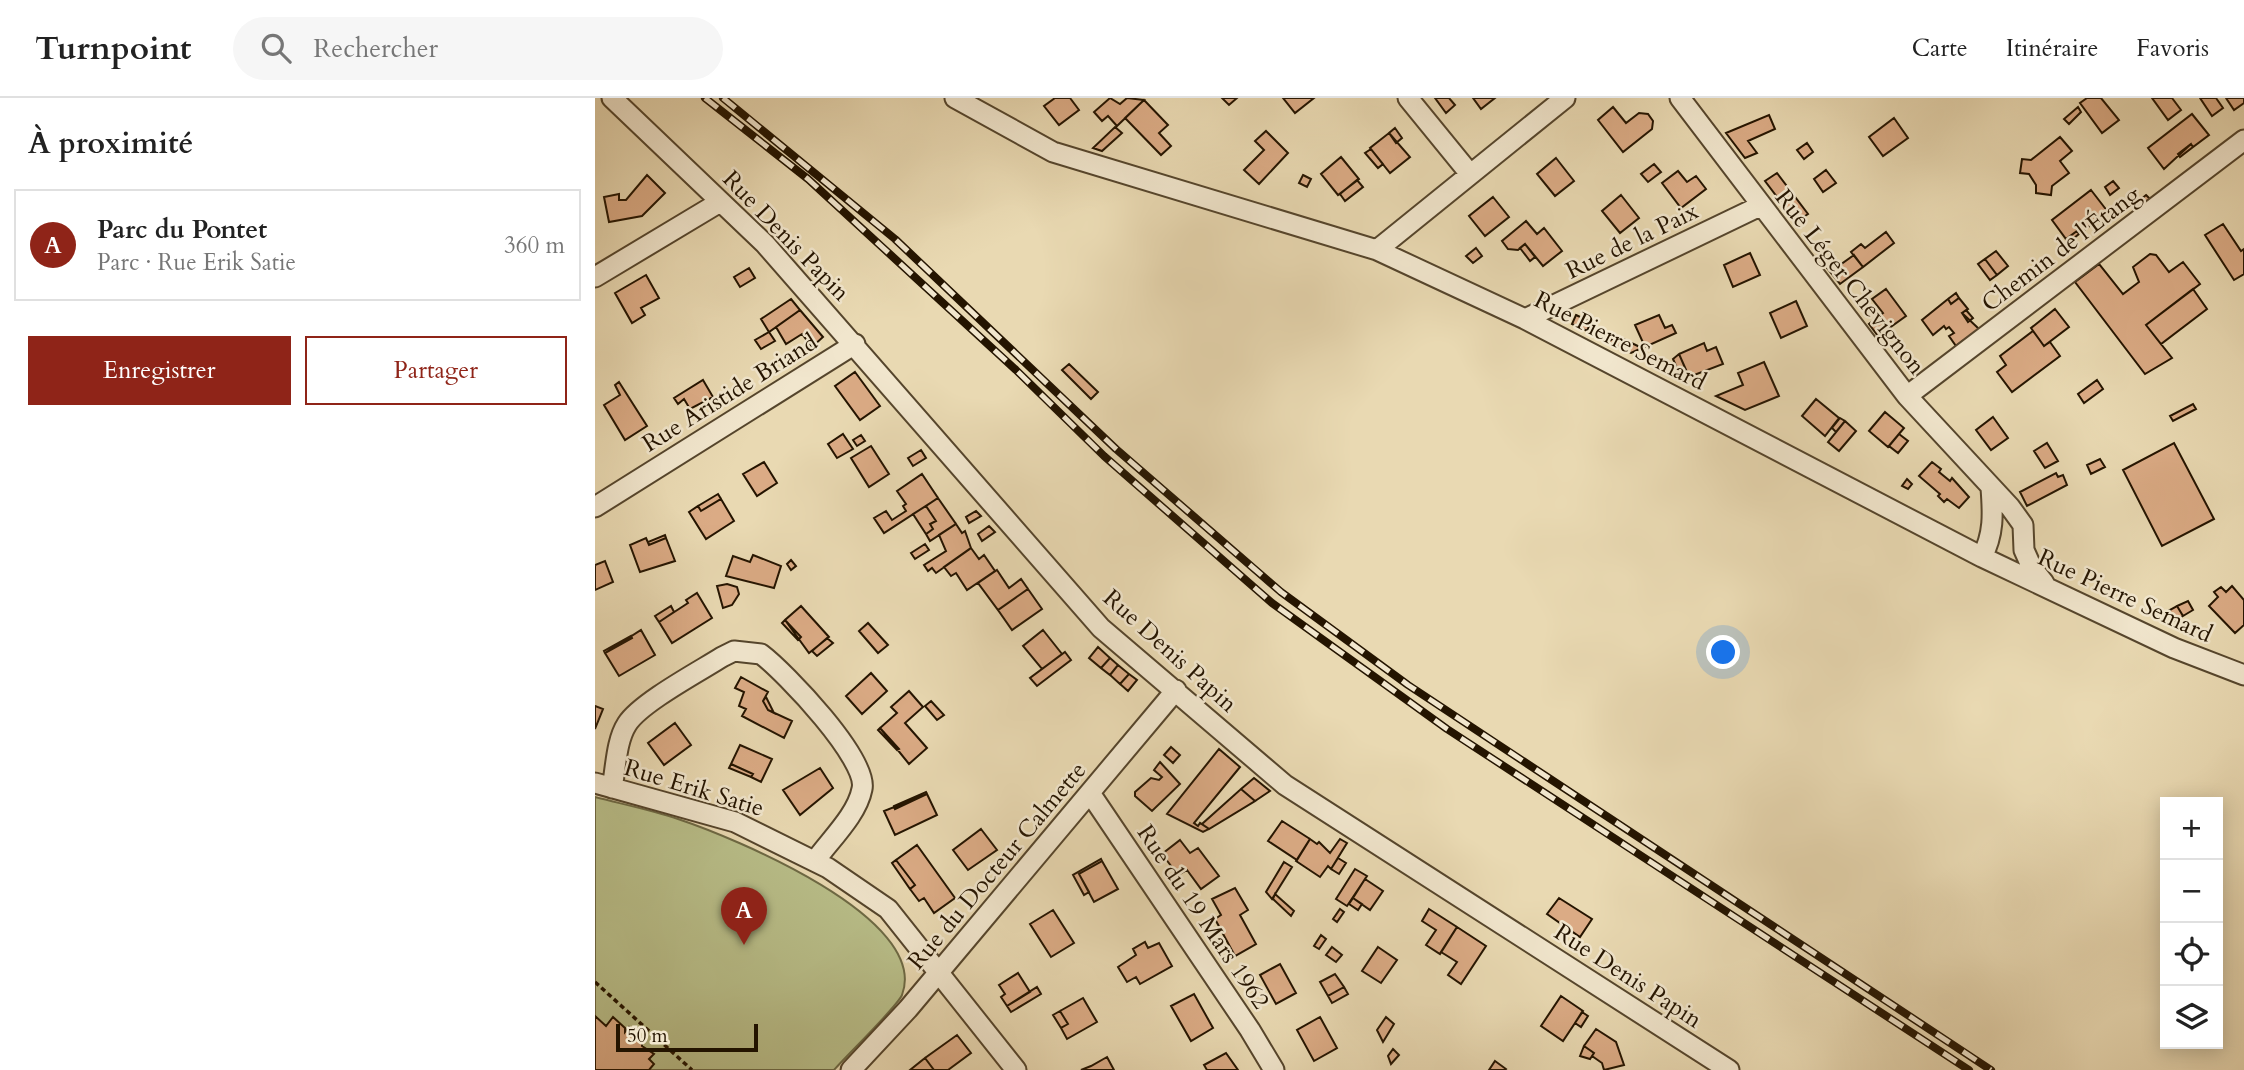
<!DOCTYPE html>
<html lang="fr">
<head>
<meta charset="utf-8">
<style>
	:root { --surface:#fff; --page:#f6f6f6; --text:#222; --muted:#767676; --line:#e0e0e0; --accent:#8f2418 }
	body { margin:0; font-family:Cardo,serif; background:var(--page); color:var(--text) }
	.controls { position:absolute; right:21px; bottom:21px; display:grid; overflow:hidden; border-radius:0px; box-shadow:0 4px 18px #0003 }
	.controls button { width:63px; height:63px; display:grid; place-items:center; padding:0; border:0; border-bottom:2px solid var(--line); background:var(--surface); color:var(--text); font:35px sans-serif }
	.scale { position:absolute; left:21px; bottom:18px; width:142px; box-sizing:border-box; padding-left:7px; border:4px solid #241400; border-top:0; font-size:19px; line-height:24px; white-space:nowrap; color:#241400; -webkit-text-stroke:5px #f1e6cd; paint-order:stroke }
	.you { position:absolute; left:1129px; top:555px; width:24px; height:24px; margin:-18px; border:5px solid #fff; border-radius:50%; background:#1a73e8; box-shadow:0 0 0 10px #1a73e833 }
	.badge { display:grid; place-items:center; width:46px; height:46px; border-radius:50%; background:var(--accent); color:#fff; font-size:23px; font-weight:700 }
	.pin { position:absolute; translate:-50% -58px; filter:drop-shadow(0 2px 4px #0008) }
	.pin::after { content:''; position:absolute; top:37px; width:24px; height:21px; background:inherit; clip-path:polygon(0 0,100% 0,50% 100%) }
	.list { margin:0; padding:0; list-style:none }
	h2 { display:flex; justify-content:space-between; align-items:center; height:91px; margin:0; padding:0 28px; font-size:30px }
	h2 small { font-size:23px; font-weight:400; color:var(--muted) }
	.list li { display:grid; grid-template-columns:46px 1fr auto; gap:21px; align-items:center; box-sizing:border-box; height:112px; margin:0 14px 14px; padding:0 14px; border:2px solid var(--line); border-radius:0px }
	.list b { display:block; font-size:26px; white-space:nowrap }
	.list p { margin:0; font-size:23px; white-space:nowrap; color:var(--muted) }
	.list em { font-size:23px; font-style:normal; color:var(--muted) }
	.actions { display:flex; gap:14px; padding:21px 28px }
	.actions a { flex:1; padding:16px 0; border:2px solid var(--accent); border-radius:0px; text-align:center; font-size:24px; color:var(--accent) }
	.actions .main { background:var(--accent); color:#fff }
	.icon { flex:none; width:38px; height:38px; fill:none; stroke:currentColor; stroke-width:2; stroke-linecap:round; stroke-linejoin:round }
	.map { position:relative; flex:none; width:1649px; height:972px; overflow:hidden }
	header { display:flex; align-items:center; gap:42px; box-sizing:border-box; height:98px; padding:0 35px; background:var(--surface); border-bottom:2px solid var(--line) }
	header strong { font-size:33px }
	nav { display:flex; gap:38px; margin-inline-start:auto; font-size:24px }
	.search { width:490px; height:63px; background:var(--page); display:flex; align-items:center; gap:18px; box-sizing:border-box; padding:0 24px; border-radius:38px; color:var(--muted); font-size:26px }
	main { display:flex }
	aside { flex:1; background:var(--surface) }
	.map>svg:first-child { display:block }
	.green { fill:#b9bf8a; stroke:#6e6a45; stroke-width:2 }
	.building { fill:#dbab85; stroke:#241400; stroke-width:2 }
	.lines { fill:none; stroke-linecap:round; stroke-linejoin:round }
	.minor-casing { stroke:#55452c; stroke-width:23 }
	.path { stroke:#241400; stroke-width:3.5; stroke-dasharray:5 3.5; stroke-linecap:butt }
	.minor { stroke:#f1e6cd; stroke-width:19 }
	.rail-casing { stroke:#241400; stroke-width:8 }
	.rail { stroke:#f1e6cd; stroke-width:5; stroke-dasharray:16; stroke-linecap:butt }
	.labels { text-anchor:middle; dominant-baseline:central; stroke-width:5; stroke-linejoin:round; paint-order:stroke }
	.street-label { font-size:24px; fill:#241400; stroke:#f1e6cd }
</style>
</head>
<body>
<header>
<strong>Turnpoint</strong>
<div class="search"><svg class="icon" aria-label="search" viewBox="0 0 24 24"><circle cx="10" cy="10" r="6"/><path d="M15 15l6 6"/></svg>Rechercher</div>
<nav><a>Carte</a><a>Itinéraire</a><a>Favoris</a></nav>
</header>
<main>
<aside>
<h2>À proximité<small></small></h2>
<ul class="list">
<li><span class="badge">A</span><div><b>Parc du Pontet</b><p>Parc · Rue Erik Satie</p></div><em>360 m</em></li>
</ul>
<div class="actions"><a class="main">Enregistrer</a><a>Partager</a></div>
</aside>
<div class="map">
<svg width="1649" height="972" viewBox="0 0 1649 972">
	<rect width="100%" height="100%" fill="#e9d9b2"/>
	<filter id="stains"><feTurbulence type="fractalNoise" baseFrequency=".00286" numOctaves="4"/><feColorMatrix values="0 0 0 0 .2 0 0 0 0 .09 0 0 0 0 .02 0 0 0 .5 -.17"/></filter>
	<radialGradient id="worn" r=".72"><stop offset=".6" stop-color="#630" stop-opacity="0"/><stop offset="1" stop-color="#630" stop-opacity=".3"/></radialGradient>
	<path class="green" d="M0 699C27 706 56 712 83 721 137 739 336 820 307 897 302 909 251 958 239 972H0Z"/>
	<path class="building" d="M460 0H475L484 12 464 27 449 8Z
		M515 0 525 6 532 0 549 2 522 28 513 18 507 23 499 14Z
		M627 0H642L634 7Z
		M688 0H719L700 15Z
		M840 0H854L860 7 851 15Z
		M878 0H900L886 11Z
		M1492 0H1506L1524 22 1507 35 1485 5Z
		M1557 0H1577L1586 12 1573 22Z
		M1605 0H1621L1628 10 1617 18Z
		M1631 0H1649V5L1639 12Z
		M549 2 573 27 564 35 576 48 566 57 530 20Z
		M1018 9 1031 25 1044 15 1053 16 1058 23 1057 31 1028 54 1003 22Z
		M1483 9 1486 14 1474 26 1469 21Z
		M1597 16 1614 37 1598 49 1596 46 1569 71 1553 50Z
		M1174 17 1180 31 1153 43 1162 55 1150 60 1131 35Z
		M1299 20 1313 40 1288 58 1274 39Z
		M520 29 527 35 507 53 498 50Z
		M800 30 807 40 801 45 794 35Z
		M671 33 693 55 664 86 649 72 669 52 660 43Z
		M794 35 815 59 795 75 775 50Z
		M1465 39 1477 53 1465 63 1474 75 1457 88 1456 97 1441 95V87L1434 76 1425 75 1427 61 1436 62Z
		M1212 45 1218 54 1209 61 1202 52Z
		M1596 46 1598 49 1585 59 1583 56Z
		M776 51 788 66 783 70 770 55Z
		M746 59 764 81 743 97 726 76Z
		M961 60 979 83 960 98 942 76Z
		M1059 66 1066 74 1053 84 1046 76Z
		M1231 72 1241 85 1228 94 1219 81Z
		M1083 73 1092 84 1101 78 1111 91 1086 110 1067 85Z
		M1182 75 1213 116 1201 124 1170 83Z
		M52 77 70 95 47 118 14 124 9 99 24 96V102H31Z
		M708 77 716 81 712 89 704 85Z
		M762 82 768 89 750 103 745 96Z
		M1518 83 1524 90 1515 97 1510 89Z
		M1496 92 1513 114 1484 136 1482 133 1471 141 1457 122Z
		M1026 97 1044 120 1025 135 1007 113Z
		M1551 97 1555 101 1547 107 1544 103Z
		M898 99 914 119 890 138 874 118Z
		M931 123 942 136 949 130 967 153 948 168 930 146 923 152 913 151 907 143Z
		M1628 126 1646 153 1649 151V176L1639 182 1610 137Z
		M1482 133 1484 136 1474 144 1471 141Z
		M1291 134 1299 145 1268 169 1256 154 1266 146 1270 150Z
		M930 146 940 159 935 163 925 150Z
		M881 150 887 158 878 165 871 158Z
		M1401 153 1413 168 1402 177 1390 161Z
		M1155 155 1165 177 1138 189 1129 167Z
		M1555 156 1561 157 1574 174 1588 164 1605 186 1551 227 1577 260 1550 276 1480 184 1504 166 1528 196 1544 184 1538 169Z
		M1259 157 1268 169 1245 186 1232 170 1239 165 1242 169Z
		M1390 161 1402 177 1395 182 1383 166Z
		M154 170 160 180 145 189 139 179Z
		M51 177 64 200 46 210 50 217 37 225 20 195Z
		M1291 191 1311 218 1283 238 1274 226 1288 215 1277 201Z
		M1598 191 1612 211 1566 246 1551 227Z
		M1361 195 1364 200 1356 206 1353 201Z
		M1364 200 1373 211 1367 215 1384 231 1361 248 1354 238 1359 235 1354 229 1351 231 1349 228 1338 237 1327 222 1353 201 1356 206Z
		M196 201 205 212 174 234 166 221Z
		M1201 203 1212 228 1186 240 1175 215Z
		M1460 211 1474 229 1449 248 1436 230Z
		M205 212 228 239 217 249 207 236 191 246 181 229Z
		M1371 212 1378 220 1373 224 1367 215Z
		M981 217 996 224 992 233 977 226Z
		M1064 217 1070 230 1077 227 1081 235 1050 249 1040 227Z
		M1438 233 1449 248 1455 244 1465 258 1417 294 1402 274 1411 267 1405 258Z
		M174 234 180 243 166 251 160 242Z
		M1022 238 1047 250 1036 255 1013 244Z
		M1109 245 1112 253 1121 249 1128 266 1094 279 1084 256Z
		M1084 256 1092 274 1085 277 1078 261Z
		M1169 264 1184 298 1150 312 1121 298 1148 287 1143 275Z
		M474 266 503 294 496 301 467 272Z
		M260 274 285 308 265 322 240 288Z
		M108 282 118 299 95 311 89 301 83 306 79 300Z
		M1502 282 1508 291 1489 305 1483 296Z
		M24 284 52 328 30 342 9 307 25 297 20 287Z
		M1221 301 1244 320 1230 338 1207 318Z
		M1598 306 1601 311 1578 323 1575 318Z
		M1290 314 1309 330 1293 349 1274 333Z
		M1398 319 1413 340 1396 352 1381 332Z
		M1245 320 1250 323 1241 334 1237 330Z
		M1250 323 1261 333 1244 353 1233 344Z
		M248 336 258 351 242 360 233 346Z
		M1304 336 1313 343 1303 355 1294 348Z
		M266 337 270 343 262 348 258 342Z
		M1452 345 1463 363 1450 370 1439 353Z
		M1579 345 1619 421 1567 448 1528 372Z
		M276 348 294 376 274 389 256 360Z
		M326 352 331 360 318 368 313 360Z
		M1505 361 1510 369 1496 376 1492 367Z
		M169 364 182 385 162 398 148 376Z
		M1337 364 1346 371 1344 374 1355 383 1357 380 1374 399 1364 410 1352 401 1349 404 1343 398 1345 396 1324 378Z
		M1461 375 1463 379 1468 377 1472 387 1432 408 1425 394Z
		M327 376 343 400 289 435 279 420 291 413 297 422 311 413 308 408 311 406 302 393Z
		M1312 381 1317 386 1313 391 1307 388Z
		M123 396 126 401 106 413 103 408Z
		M343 400 361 426 335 443 331 436 338 431 335 426 341 423 331 408Z
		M126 401 139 423 111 441 94 414 103 408 106 413Z
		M331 408 341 423 335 426 338 431 331 436 318 416Z
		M381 413 386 418 374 425 371 419Z
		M361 426 367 435 370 433 376 450 341 475 337 470 333 473 329 467 351 453 344 437Z
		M394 428 400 434 387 443 383 436Z
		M70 437 71 440 54 447 53 444Z
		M51 440 54 447 71 440 80 463 45 474 35 447Z
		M330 446 334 452 320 461 316 455Z
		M376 450 384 461 389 457 400 473 372 492 361 475 356 478 349 469Z
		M158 457 186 468 179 490 131 478 138 458 155 464Z
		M196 462 201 468 196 472 192 466Z
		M10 463 18 484 0 492V467Z
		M402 472 414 490 426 481 433 491 403 512 383 485Z
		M132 486 142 489 144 496 137 507 128 510 122 488Z
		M1637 488 1649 502V527L1640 535 1614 508 1623 499 1619 494 1626 489 1631 494Z
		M433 491 447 511 417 532 403 512Z
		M102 495 117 520 77 545 64 524 93 505 91 502Z
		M1593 503 1598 512 1588 518 1582 508Z
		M76 508 79 514 64 524 60 518Z
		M206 508 234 539 214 555 190 522Z
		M1582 508 1588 518 1574 526 1562 519Z
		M190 522 206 539 203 542 187 525Z
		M273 525 293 547 283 555 264 533Z
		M46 532 60 557 24 578 10 555Z
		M448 532 467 556 447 571 428 548Z
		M36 538 37 540 10 555 9 553Z
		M232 540 238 545 222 558 217 553Z
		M503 549 515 560 506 570 494 560Z
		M470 554 476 562 442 588 435 580Z
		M515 560 523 567 515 577 506 570Z
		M523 567 534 576 525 586 515 577Z
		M276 575 292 593 267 616 251 598Z
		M534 576 542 582 533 593 525 586Z
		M146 579 173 594 168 603 173 612 197 623 189 640 147 618 151 611 144 608 149 594 140 590Z
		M314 593 328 609 310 625 332 650 314 666 285 630 302 615 296 609Z
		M171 599 179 615 173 612 168 603Z
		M336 603 349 617 342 622 330 608Z
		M0 608 8 611 0 631Z
		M80 625 96 647 69 667 53 645Z
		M285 630 304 651 302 652 283 632Z
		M145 647 177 661 166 684 156 679 158 676 136 666Z
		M576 649 585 657 578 665 569 657Z
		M624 651 645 669 599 725 603 728 605 725 614 731 608 734 572 716Z
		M565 664 585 686 557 713 540 698V694L556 680 564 682 567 679 559 672Z
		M136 666 158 676 156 679 134 670Z
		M225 670 238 690 205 717 188 692Z
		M659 680 675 693 660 703 646 691Z
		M646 691 660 703 614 731 607 726Z
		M331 694 332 696 300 711 299 708Z
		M332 696 342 717 300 737 289 713Z
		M687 723 715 741 702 762 673 743Z
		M386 731 402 752 373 772 358 752Z
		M715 741 722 746 724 744 735 755 745 741 752 745 736 771 733 768 725 779 701 763Z
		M585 742 595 755 603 750 624 778 606 791 592 772 583 777 567 756Z
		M322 747 360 800 339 815 329 800 324 803 315 791 320 787 301 762Z
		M743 760 751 765 744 776 736 771Z
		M506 761 507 763 484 776 494 794 489 797 478 777Z
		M301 762 320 787 315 791 297 765Z
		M507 763 523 791 499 804 484 776Z
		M689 764 697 769 677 801 671 794Z
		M760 771 772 778 752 808 741 801Z
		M770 781 788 793 775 812 758 800Z
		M640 790 653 812 645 817 661 846 640 858 620 821 626 817 617 801Z
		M680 796 699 813 696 818 678 801Z
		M758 800 767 806 763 812 754 806Z
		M964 800 997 821 985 839 952 816Z
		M745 811 749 814 742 824 738 821Z
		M834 811 862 829 845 856 831 847 841 832 827 823Z
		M458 812 479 845 456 859 435 826Z
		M862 829 891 848 866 886 853 877 862 864 846 854Z
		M726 837 731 841 724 851 719 848Z
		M550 844 553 850 564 845 577 868 545 886 541 879 532 884 523 869 541 857 538 851Z
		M737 849 747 857 741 864 731 857Z
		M783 849 802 862 786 885 767 873Z
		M685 866 701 895 681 906 665 877Z
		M423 875 435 894 412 908 406 899 410 896 404 887Z
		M740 876 749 889 733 898 725 884Z
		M442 889 446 896 416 914 412 908Z
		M749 889 753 896 737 905 733 898Z
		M599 896 618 930 596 943 576 908Z
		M966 898 988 913 968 943 946 928Z
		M488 900 502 924 472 941 466 930 473 926 465 913Z
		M465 913 473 926 466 930 458 917Z
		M987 914 993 918 986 929 980 925Z
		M0 918 11 928 18 919 30 930V934L34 929 47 941V948L59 956 54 961 59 966 54 972H0Z
		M725 919 742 950 719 963 702 932Z
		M791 919 799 926 788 944 782 932Z
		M1001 931 1021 944 1029 967 1009 972 1007 965 997 958 999 955 989 948Z
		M362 937 376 955 353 972H339L330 960Z
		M989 948 999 955 995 961 985 958Z
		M798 951 804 957 796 966 793 958Z
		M631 955 643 972H612L609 967Z
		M512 959 519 972H486L496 968Z
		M330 960 339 972H315Z
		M900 963 911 971 910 972H894Z"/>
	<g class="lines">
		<g class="minor-casing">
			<path id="minor" d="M17 0 170 146 506 530 690 687 1134 972
				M360 0 458 54 782 152 930 221 1387 459 1579 550 1649 577
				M813 0 875 76
				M1085 0 1312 298 1415 409 1428 427 1429 452 1437 470 1449 485
				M782 152 970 0
				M0 179 125 104
				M930 221 1165 108
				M1312 298 1649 42
				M0 409 260 246
				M1387 459C1399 436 1398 416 1396 390
				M0 685 140 724 233 770 293 811 421 972
				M17 690C21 670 21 643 32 626 45 605 105 573 127 559L139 553 166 556C190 574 274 662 267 691 262 717 235 742 220 763
				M495 695 655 932 679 972
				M256 972 313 911 581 592"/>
		</g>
		<path class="path" d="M0 884 97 972"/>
		<use href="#minor" class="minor"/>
		<g class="rail-casing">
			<path id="rail" d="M110 0 213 81 421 272 509 358 677 505 852 631 1374 972
				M128 0 300 141 521 351 686 494 813 587 1396 972"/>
		</g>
		<use href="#rail" class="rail"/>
	</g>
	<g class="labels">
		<g class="street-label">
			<text transform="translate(191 138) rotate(46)">Rue Denis Papin</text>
			<text transform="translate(1037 143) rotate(-26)">Rue de la Paix</text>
			<text transform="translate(1466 151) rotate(-37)">Chemin de l'Étang</text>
			<text transform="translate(1255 184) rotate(52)">Rue Léger Chevignon</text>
			<text transform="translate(1025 243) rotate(27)">Rue Pierre Semard</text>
			<text transform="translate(135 295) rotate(-32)">Rue Aristide Briand</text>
			<text transform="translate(1530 498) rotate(25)">Rue Pierre Semard</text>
			<text transform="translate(575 553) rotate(42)">Rue Denis Papin</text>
			<text transform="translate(99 690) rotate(17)">Rue Erik Satie</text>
			<text transform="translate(402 768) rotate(-50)">Rue du Docteur Calmette</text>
			<text transform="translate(608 819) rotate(56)">Rue du 19 Mars 1962</text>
			<text transform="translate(1033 878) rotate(33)">Rue Denis Papin</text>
		</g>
	</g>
	<rect width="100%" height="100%" filter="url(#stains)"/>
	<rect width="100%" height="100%" fill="url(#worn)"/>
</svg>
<div class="controls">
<button>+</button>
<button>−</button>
<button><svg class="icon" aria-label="locate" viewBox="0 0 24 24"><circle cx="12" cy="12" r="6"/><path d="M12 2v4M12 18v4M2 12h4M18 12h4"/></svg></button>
<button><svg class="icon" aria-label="layers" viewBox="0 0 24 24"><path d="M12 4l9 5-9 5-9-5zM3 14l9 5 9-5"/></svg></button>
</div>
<div class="scale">50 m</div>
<div class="you"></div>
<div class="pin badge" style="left:149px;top:847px">A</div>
</div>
</main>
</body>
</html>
